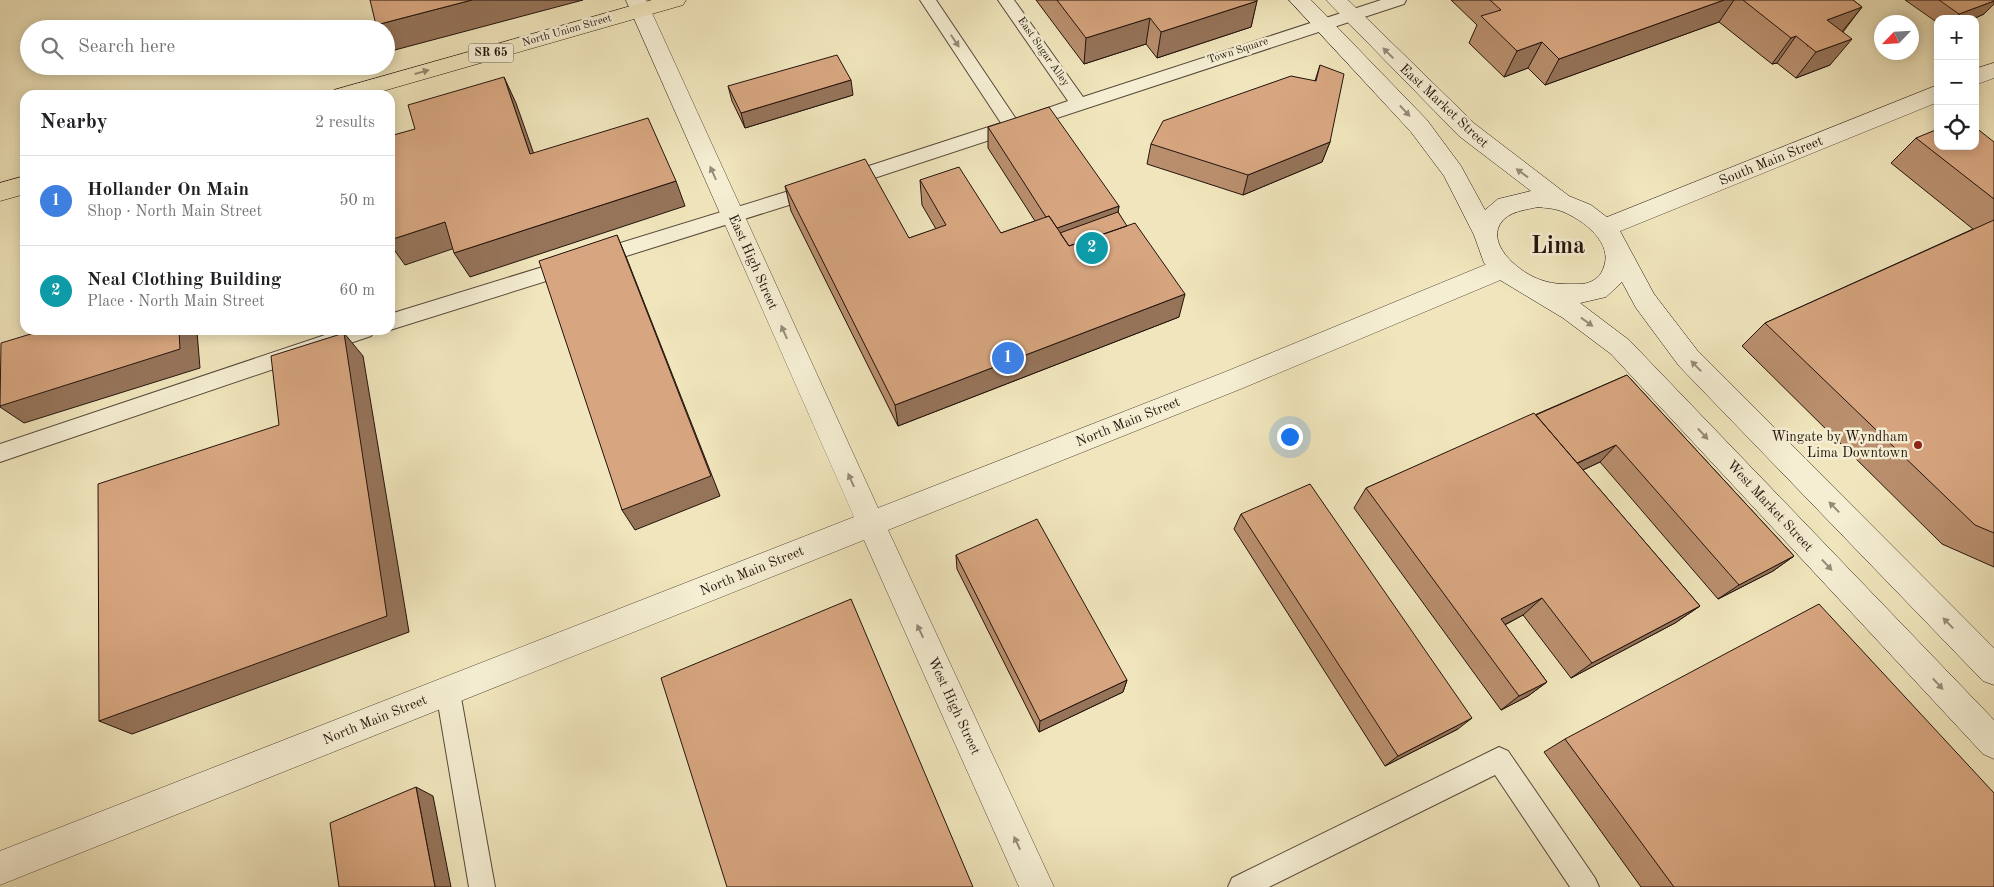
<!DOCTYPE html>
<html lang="en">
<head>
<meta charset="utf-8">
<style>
	:root { --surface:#fff; --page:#f6f6f6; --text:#202124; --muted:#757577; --line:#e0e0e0; --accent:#1a73e8 }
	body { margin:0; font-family:"Old Standard TT",serif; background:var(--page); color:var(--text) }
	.controls { position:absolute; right:15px; top:15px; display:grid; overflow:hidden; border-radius:10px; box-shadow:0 2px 12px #0003 }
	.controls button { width:45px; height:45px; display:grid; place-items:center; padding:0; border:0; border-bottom:1px solid var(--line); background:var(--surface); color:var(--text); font:25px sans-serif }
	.compass { position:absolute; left:1874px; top:15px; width:45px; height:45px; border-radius:50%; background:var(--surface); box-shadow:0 2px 12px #0003; rotate:245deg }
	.you { position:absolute; left:1289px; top:436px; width:18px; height:18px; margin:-12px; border:4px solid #fff; border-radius:50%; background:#1a73e8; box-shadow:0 0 0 8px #1a73e833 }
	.badge { display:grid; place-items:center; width:32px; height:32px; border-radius:50%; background:var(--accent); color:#fff; font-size:16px; font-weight:700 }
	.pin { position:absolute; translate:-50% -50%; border:2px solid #fff; box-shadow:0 1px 5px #0006 }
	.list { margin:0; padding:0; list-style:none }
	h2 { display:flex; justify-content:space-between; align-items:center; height:65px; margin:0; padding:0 20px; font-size:21px }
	h2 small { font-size:16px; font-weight:400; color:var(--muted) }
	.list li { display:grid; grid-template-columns:32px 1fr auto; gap:15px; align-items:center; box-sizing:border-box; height:90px; padding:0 20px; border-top:1px solid var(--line) }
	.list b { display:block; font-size:19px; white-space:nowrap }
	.list p { margin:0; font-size:16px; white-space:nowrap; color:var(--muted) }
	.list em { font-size:16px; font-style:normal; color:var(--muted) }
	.icon { flex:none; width:28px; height:28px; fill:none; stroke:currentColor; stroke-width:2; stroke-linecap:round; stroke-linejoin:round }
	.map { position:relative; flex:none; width:1994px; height:887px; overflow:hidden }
	.search { position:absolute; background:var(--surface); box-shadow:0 2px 12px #0003; left:20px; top:20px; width:375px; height:55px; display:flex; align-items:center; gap:12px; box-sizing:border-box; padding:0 18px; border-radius:28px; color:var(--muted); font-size:19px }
	.panel { position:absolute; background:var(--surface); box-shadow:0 2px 12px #0003; left:20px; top:90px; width:375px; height:245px; border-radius:15px }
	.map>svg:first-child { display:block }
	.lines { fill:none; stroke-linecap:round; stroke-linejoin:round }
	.lane-casing { stroke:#564838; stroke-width:2 }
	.street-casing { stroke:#564838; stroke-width:1 }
	.secondary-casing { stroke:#23130c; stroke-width:1 }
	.primary-casing { stroke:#23130c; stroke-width:1 }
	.lane { fill:#f5eed3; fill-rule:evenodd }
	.street { fill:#f5eed3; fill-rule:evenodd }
	.secondary { fill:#f5eed3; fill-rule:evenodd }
	.primary { fill:#f0e5bc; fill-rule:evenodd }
	.wall { fill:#b98f6e; stroke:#23130c }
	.shaded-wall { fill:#96745a; stroke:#23130c }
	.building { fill:#d7a680; stroke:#23130c }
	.oneway { fill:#968b79 }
	.oneway2 { fill:#94866d }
	.poi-dot { fill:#8f2418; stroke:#f5eed3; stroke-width:2 }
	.labels { text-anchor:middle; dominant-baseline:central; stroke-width:5; stroke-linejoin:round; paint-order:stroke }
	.far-street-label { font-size:11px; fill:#23130c; stroke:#f5eed3 }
	.shield { fill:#f5eed3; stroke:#625548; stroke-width:1 }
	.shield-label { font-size:12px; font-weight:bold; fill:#23130c }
	.street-label { font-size:14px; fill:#23130c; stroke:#f5eed3 }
	.poi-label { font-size:14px; fill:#23130c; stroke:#f5eed3; text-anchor:end }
	.town-label { font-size:24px; font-weight:bold; fill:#23130c; stroke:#f5eed3 }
</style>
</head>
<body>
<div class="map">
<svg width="1994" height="887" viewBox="0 0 1994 887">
	<rect width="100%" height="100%" fill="#f0e5bc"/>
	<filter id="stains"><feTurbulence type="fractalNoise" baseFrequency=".004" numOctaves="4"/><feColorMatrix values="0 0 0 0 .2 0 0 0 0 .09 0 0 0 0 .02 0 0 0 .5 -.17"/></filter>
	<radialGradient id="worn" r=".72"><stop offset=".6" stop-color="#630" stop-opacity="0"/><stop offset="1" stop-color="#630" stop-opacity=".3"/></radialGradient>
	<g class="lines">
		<g class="lane-casing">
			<path id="lane" d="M920 0H936L1016 119 1068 101 998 0H1014L1083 97 1381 0H1406L1404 4 850 186 844 188 838 186 835 181 838 176 1001 123Z
				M815 183 821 185 824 190 821 195 390 330V314Z
				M340 330H374L371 336 0 462V444Z
				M448 680 457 684 460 692 495 887H469L436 692 439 684Z
				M1499 747 1508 751 1595 878 1599 887H1570L1495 775 1269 887H1228L1232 878Z"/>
		</g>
		<g class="street-casing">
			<path id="street" d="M626 0H646L878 508 1225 372 1492 262 1501 259 1510 262 1513 269 1510 276 1243 388 888 530 1054 887H1019L864 540 0 885V851L854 517Z
				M1994 63V78L1975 85V69Z
				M1938 85V102L1613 234 1604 237 1595 234 1592 228 1595 222Z"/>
		</g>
		<g class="secondary-casing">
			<path id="secondary" d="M1289 0H1311L1427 120 1461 166 1485 210 1498 199 1531 191 1459 136 1326 0H1348L1475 124 1569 196 1591 205 1612 221 1620 231 1654 294 1697 350 1994 648V685L1983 681 1679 366 1636 308 1622 282 1606 297 1580 303 1629 340 1994 720V759L1983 754 1611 354 1563 318 1500 280 1484 263 1474 235 1444 176 1411 132ZM1538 207C1545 208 1553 208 1561 211 1582 219 1615 243 1603 269 1600 278 1591 283 1582 284 1567 284 1555 285 1541 280 1522 274 1487 247 1500 224 1508 211 1526 210 1538 207Z"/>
		</g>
		<g class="primary-casing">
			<path id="primary" d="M652 0H686L683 5 369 95H331L334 90Z
				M25 176V194L0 201V183Z"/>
		</g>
		<use href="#lane" class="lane"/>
		<use href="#street" class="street"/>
		<use href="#secondary" class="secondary"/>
		<use href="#primary" class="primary"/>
	</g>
	<path class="wall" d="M1036 0H1257L1251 27 1157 58 1146 44 1084 64Z
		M1451 0H1853L1862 7 1843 32 1830 65 1796 78 1777 63 1772 64 1719 22 1545 85 1528 68 1504 77 1469 43 1477 25Z
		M1905 0H1994L1984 14 1973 19H1938V23Z
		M1320 65 1330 142 1322 162 1243 195 1147 164 1151 144 1315 81Z
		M728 86 853 95 745 128 732 101Z
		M988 127 1119 206 1118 212 1179 317 898 426 791 211 785 186 909 238 936 229 922 205 920 180 1001 233 1035 221 988 148Z
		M1916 138 1994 142V567L1942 544 1742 346 1765 323 1973 229 1891 163Z
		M1627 375 1794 556 1773 571 1718 599 1600 462 1583 470 1700 606 1675 623 1571 678 1523 615 1505 625 1547 682 1528 696 1501 710 1354 508 1366 488Z
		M1241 514 1458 729 1385 766 1234 529Z
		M956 555 1127 680 1123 692 1039 732 957 569Z
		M1565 739 1994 887H1641L1544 752Z"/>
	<path class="shaded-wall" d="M472 0H583L391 51 386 42V29H378L376 25Z
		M1724 0H1734L1719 22 1545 85 1559 59Z
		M1257 1 1251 27 1157 58 1161 32Z
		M1994 1V4L1984 14 1973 19H1955L1959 14Z
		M1862 7 1841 33 1807 46 1827 20Z
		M1150 18 1146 44 1084 64 1086 38Z
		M1796 36 1777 63 1772 64 1791 38Z
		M1852 39 1830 65 1796 78 1816 52Z
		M1542 42 1528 68 1504 77 1517 51Z
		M504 77 516 103 543 180 530 154Z
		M851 80 853 95 745 128 741 113Z
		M1330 142 1322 162 1243 195 1248 175Z
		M676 181 685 206 470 277 454 253Z
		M1119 206 1116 226 1061 246 1054 229Z
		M445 222 461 246 405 265 390 244V240Z
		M617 235 627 259 720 496 635 530 622 510Z
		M1185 294 1179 317 898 426 895 405Z
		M179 330H194L197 332 200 368 24 423 0 407V406Z
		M344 333 363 356 409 632 132 734 99 721Z
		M1616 445 1600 462 1557 482 1572 466Z
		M1794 556 1773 571 1718 599 1739 585Z
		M1542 598 1523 615 1483 636 1501 619Z
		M1700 606 1675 623 1571 678 1592 663Z
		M1127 680 1123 692 1039 732 1040 721Z
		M1547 682 1528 696 1501 710 1519 696Z
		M1472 718 1458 729 1385 766 1398 756Z
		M416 787 433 796 451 887H435Z"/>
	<path class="building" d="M370 0H472L376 25Z
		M1057 0H1257V1L1161 32 1150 18 1086 38Z
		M1490 0H1724L1559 59 1542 42 1517 51 1481 16 1501 10Z
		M1743 0H1853L1862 7 1827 20 1852 39 1816 52 1796 36 1791 38Z
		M1939 0H1994V1L1959 14Z
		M837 55 851 80 741 113 728 86Z
		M1320 65 1344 74 1330 142 1248 175 1151 144 1163 121 1291 76 1316 81Z
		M504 77 530 154 648 118 676 181 454 253 445 222 390 240V136L415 129 408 105Z
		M1049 107 1119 206 1057 228 1049 216 1046 217 988 127Z
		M1975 127 1994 142V199L1916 138 1938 129V146H1975Z
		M865 159 909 238 946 225 920 180 959 167 1001 233 1049 216 1069 246 1135 223 1185 294 895 405 785 186Z
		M1118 212 1127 226 1069 246 1060 233Z
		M1994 220V533L1975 525 1765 323Z
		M617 235 711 476 622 510 539 261Z
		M44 330H179L180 349 0 406 1 343Z
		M344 333 387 616 99 721 98 484 279 425 271 356Z
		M1627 375 1794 556 1739 585 1616 445 1577 463 1536 415Z
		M1534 413 1700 606 1592 663 1542 598 1501 619 1547 682 1519 696 1366 488Z
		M1310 484 1472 718 1398 756 1241 514Z
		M1037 519 1127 680 1040 721 956 555Z
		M851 599 973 887H727L661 678Z
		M1819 604 1994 793V887H1674L1565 739Z
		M416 787 435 887H339L330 823Z"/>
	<defs><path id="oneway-solid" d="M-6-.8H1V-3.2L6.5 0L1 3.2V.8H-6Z" transform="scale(1.25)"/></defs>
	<g class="oneway">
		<use href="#oneway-solid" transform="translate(955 41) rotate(56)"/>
		<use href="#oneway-solid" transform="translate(1388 53) rotate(-135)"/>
		<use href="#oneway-solid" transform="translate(1405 111) rotate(47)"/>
		<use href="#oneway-solid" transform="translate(713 173) rotate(-114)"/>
		<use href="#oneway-solid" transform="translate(1522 173) rotate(-144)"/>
		<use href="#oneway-solid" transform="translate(1587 322) rotate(36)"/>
		<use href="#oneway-solid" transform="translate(784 332) rotate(-114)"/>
		<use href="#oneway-solid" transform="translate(1696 366) rotate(-134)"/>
		<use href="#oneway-solid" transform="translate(1703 434) rotate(47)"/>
		<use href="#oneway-solid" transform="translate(851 480) rotate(-114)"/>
		<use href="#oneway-solid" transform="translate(1834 507) rotate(-134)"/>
		<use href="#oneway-solid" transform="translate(1827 565) rotate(47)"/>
		<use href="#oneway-solid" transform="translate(1948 623) rotate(-134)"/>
		<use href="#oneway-solid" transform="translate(920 631) rotate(-115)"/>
		<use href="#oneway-solid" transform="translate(1938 684) rotate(47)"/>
		<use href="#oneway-solid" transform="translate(1017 843) rotate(-115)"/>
	</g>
	<use class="oneway2" href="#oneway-solid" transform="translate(422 72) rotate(-16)"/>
	<circle class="poi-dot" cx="1918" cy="445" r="5"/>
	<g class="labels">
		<g class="far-street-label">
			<text transform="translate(567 31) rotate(-16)">North Union Street</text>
			<text transform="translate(1238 51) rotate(-18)">Town Square</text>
			<text transform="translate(1043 52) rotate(55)">East Sugar Alley</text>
		</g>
		<rect class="shield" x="468.5" y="43.5" width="45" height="19" rx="4"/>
		<g class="shield-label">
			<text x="491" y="53">SR 65</text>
		</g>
		<g class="street-label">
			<text transform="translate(1444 106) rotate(43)">East Market Street</text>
			<text transform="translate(1771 161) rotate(-22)">South Main Street</text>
			<text transform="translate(753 262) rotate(66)">East High Street</text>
			<text transform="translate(1128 422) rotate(-22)">North Main Street</text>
			<text transform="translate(1770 506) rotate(47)">West Market Street</text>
			<text transform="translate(752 571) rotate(-22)">North Main Street</text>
			<text transform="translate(954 706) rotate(65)">West High Street</text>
			<text transform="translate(375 720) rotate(-22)">North Main Street</text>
		</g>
		<g class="poi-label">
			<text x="1908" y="437">Wingate by Wyndham<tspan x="1908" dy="16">Lima Downtown</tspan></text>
		</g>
		<g class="town-label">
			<text x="1558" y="247">Lima</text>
		</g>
	</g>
	<rect width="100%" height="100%" filter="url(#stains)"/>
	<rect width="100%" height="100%" fill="url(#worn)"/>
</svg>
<div class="controls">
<button>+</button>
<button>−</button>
<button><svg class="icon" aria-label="locate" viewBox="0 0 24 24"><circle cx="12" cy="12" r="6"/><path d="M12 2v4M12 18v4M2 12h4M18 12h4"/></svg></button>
</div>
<svg class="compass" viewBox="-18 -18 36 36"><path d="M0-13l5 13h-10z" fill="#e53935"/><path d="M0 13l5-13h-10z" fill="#757577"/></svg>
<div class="you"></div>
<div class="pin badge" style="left:1008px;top:358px;background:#3f7fe0">1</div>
<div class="pin badge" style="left:1092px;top:248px;background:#0f9aa8">2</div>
<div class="search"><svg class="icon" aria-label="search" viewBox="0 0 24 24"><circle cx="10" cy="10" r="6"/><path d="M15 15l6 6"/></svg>Search here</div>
<section class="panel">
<h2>Nearby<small>2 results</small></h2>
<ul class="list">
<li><span class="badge" style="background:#3f7fe0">1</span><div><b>Hollander On Main</b><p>Shop · North Main Street</p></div><em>50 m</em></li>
<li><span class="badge" style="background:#0f9aa8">2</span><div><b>Neal Clothing Building</b><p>Place · North Main Street</p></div><em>60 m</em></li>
</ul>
</section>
</div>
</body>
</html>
